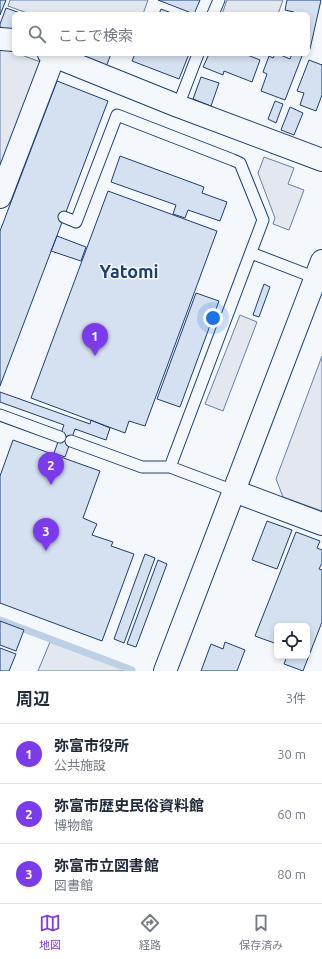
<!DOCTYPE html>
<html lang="ja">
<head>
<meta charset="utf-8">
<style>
	:root { --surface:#fff; --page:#f2f2f3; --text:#1f2937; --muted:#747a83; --line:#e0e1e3; --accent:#7c3aed }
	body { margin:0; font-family:Ubuntu,"Noto Sans JP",sans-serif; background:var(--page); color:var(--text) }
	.controls { position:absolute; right:12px; bottom:12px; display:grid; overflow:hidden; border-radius:6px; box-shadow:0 2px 6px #0003 }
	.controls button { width:36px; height:36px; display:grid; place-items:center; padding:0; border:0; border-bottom:1px solid var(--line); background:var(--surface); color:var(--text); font:20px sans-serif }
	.you { position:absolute; left:213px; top:318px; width:14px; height:14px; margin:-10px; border:3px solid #fff; border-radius:50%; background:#1a73e8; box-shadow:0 0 0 6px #1a73e833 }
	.badge { display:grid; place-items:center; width:26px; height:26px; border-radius:50%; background:var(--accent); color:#fff; font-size:13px; font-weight:700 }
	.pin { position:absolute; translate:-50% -33px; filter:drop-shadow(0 1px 2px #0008) }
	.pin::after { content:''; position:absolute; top:21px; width:14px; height:12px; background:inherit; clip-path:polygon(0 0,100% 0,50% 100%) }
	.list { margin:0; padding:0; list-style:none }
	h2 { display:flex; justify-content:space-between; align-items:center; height:52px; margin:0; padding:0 16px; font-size:17px }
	h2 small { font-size:13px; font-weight:400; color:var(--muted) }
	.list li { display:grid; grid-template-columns:26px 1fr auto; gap:12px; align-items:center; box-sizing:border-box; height:60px; padding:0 16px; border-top:1px solid var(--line) }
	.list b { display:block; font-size:15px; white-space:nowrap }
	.list p { margin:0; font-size:13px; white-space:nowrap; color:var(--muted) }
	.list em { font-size:13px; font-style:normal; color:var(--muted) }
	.icon { flex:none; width:22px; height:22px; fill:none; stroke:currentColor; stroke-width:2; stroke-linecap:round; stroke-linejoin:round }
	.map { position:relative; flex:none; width:322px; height:671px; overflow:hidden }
	.search { position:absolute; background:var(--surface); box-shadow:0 2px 6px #0003; left:12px; right:12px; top:12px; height:44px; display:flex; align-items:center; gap:10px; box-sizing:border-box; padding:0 14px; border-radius:6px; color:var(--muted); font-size:15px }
	.sheet { height:232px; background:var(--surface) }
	nav { display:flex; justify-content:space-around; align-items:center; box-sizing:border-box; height:56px; border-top:1px solid var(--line); background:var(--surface); font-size:11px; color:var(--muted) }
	nav a { display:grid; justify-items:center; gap:2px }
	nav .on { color:var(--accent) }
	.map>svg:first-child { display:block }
	.parking { fill:#e3e8f0; stroke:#687fa3 }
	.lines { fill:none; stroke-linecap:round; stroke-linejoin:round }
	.stream { stroke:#bed0e5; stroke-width:7 }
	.building { fill:#d5e0f0; stroke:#1d3f73 }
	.service-casing { stroke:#1d3f73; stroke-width:13 }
	.minor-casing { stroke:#1d3f73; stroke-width:24 }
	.tertiary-casing { stroke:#1d3f73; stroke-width:24 }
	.service { stroke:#f4f7fb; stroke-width:11 }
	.minor { stroke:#f4f7fb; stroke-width:22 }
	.tertiary { stroke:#f4f7fb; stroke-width:22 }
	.labels { text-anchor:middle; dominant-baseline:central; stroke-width:3; stroke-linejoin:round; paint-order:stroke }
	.town-label { font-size:18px; font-weight:bold; fill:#1d3f73; stroke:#f4f7fb }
</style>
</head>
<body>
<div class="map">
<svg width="322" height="671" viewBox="0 0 322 671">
	<rect width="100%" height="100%" fill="#f4f7fb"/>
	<path class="parking" d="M10 0H148L143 14H30L8 6Z
		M227 0H283L278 14H222Z
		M0 47 14 52V54H19L43 63 0 175Z
		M264 157 294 168 288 184 304 190 289 230 273 224 275 218 258 173Z
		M240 315 257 322 223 411 205 404Z
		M322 356V511L283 497 276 479Z
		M50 642 129 671H38Z"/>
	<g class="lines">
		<path class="stream" d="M0 620 132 670"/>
	</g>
	<path class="building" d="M0 0H6L0 15Z
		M158 0H200L194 14Z
		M287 0H321L310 49 308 48V14H293L294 12 285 10Z
		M6 8 23 14H14V32L0 27V24Z
		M161 9 174 14H159Z
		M71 54H111L106 67Z
		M135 54H189L179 79 132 61Z
		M209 54H245L260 60 252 82 224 71 223 75 203 67Z
		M275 54H278L290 59 292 54H297L302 56 285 100 261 91 267 74 263 72 269 56 273 58Z
		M309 60 322 65V95L316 111 300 105 304 93 297 91Z
		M201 77 219 83 211 106 193 99Z
		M57 81 108 101 0 386V231Z
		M275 101 283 104 276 123 268 119Z
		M290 107 303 113 294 135 281 130Z
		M120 156 204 187 202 193 227 202 220 221 188 210 185 218 173 214 176 205 111 182Z
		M108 191 217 231 145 426 129 421 125 433 31 398Z
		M57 236 86 247 81 261 51 251Z
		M264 284 270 287 259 317 253 315Z
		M196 293 219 301 180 407 157 399Z
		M0 392 90 424 91 420 110 428 106 440 75 429 65 457 54 453 64 425 0 402Z
		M13 440 100 471 83 518 97 524 92 535 113 542 111 546 134 554 102 641 0 603V476Z
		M267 521 292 530 277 569 252 560Z
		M296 532 320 541 317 548 322 550V563L319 569 322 570V622L303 671 284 664 287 656H307V626H277V644L255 636Z
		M145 554 155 558 124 643 114 639Z
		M158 560 167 564 136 647 127 644Z
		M0 621 24 630 16 651 0 645Z
		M225 642 245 650 237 671H201L211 644 223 649Z
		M0 648 16 654 9 671H0Z"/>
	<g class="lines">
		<g class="service-casing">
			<path id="service" d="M213 14 219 0
				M178 106 198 54
				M64 217 76 222 117 115 233 160 240 163 263 220 170 467
				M251 253 316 278
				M0 415 60 437
				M71 441 142 467H170L234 491"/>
		</g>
		<g class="minor-casing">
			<path id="minor" d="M0 39 14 40
				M49 54 178 106 322 160
				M0 197 54 56
				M234 491 322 524"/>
		</g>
		<g class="tertiary-casing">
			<path id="tertiary" d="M165 671 322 261"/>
		</g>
		<use href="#service" class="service"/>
		<use href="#minor" class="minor"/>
		<use href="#tertiary" class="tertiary"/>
	</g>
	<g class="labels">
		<g class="town-label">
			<text x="129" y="271">Yatomi</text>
		</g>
	</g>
</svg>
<div class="controls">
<button><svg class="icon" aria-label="locate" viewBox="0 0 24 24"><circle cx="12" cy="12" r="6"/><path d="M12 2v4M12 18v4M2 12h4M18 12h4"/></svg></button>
</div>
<div class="you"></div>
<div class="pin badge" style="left:95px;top:356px">1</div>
<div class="pin badge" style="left:51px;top:485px">2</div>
<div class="pin badge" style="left:46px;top:551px">3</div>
<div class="search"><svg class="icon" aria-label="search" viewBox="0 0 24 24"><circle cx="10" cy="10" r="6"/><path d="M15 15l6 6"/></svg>ここで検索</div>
</div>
<section class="sheet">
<h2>周辺<small>3件</small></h2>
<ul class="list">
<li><span class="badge">1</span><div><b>弥富市役所</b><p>公共施設</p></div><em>30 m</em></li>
<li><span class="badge">2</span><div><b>弥富市歴史民俗資料館</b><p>博物館</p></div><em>60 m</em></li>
<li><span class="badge">3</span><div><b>弥富市立図書館</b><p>図書館</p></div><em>80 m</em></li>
</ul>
</section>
<nav>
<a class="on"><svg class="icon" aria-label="map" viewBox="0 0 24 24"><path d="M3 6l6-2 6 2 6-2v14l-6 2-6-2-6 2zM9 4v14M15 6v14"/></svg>地図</a>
<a><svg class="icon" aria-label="directions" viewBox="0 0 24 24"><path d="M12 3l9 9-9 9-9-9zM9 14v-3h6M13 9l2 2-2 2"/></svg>経路</a>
<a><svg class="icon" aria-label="saved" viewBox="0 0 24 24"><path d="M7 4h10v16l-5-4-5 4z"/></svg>保存済み</a>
</nav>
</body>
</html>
